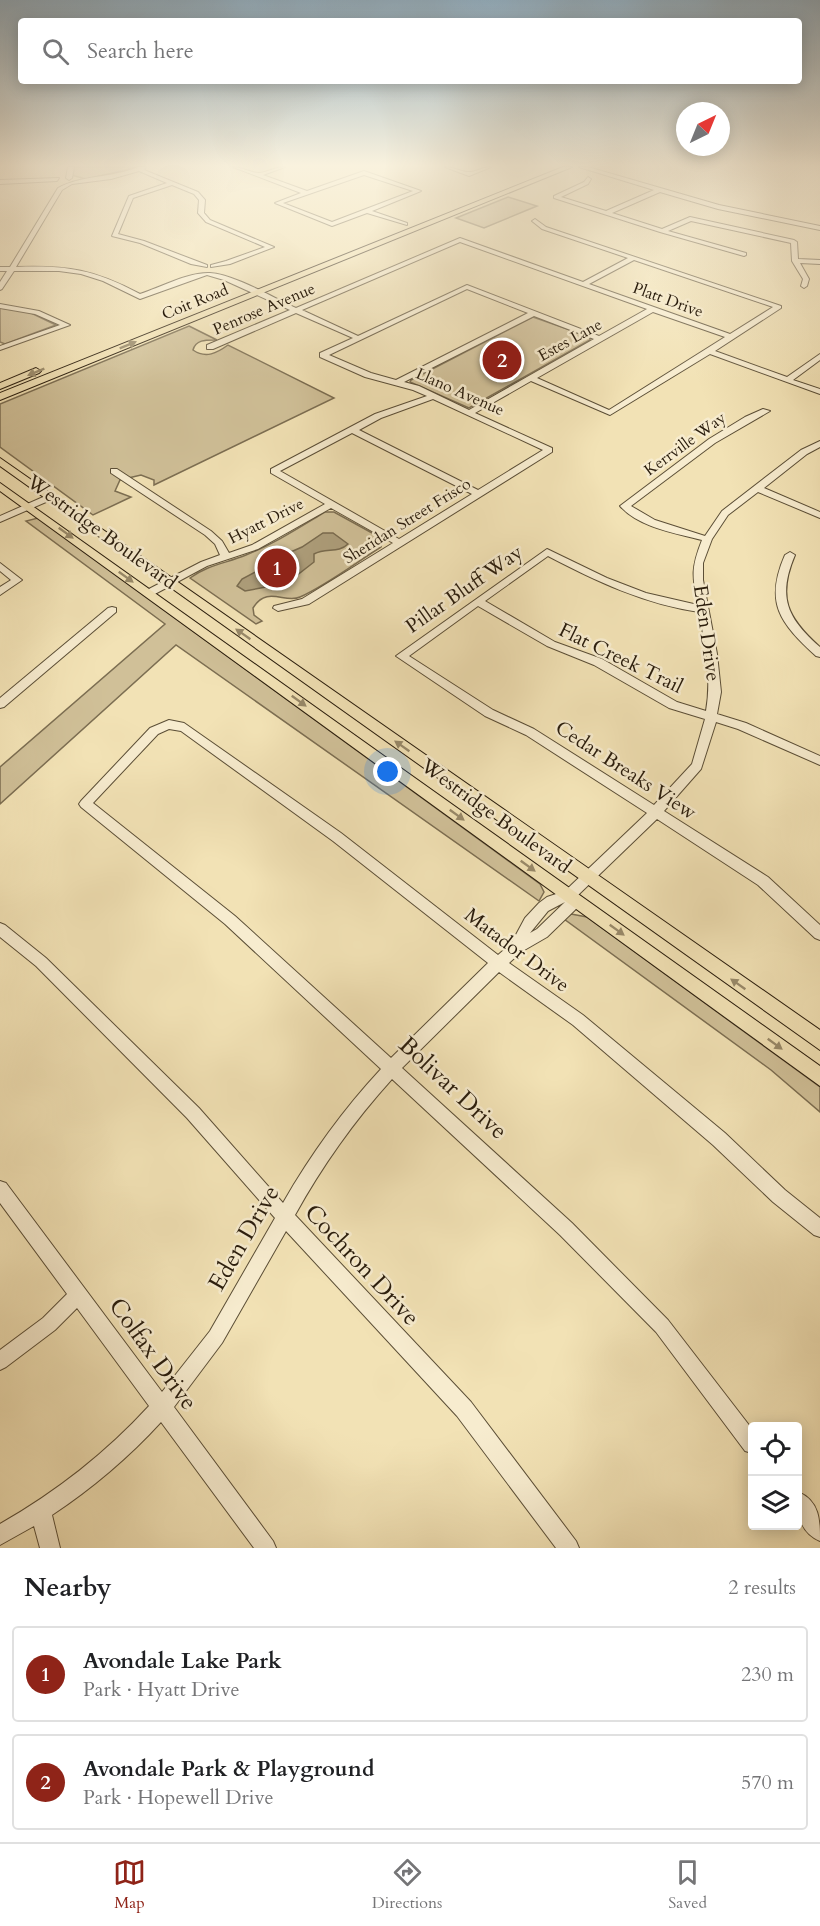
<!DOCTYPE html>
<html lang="en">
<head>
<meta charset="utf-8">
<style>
	:root { --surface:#fff; --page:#f6f6f6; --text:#202124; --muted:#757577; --line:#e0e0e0; --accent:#8f2418 }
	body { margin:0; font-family:Cardo,serif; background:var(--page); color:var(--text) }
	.controls { position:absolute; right:18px; bottom:18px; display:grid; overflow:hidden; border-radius:6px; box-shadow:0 3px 15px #0003 }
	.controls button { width:54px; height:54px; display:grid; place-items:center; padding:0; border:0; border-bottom:2px solid var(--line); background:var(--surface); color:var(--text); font:30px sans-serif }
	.compass { position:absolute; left:676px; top:102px; width:54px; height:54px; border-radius:50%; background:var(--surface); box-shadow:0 3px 15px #0003; rotate:43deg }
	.you { position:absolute; left:388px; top:772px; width:21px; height:21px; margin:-15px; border:4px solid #fff; border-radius:50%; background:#1a73e8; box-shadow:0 0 0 9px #1a73e833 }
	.badge { display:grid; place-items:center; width:39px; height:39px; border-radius:50%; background:var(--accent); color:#fff; font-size:20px; font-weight:700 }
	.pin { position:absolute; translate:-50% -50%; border:3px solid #fff; box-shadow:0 2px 6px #0006 }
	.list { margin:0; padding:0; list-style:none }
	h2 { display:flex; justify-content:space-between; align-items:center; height:78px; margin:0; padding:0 24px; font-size:26px }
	h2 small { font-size:20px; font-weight:400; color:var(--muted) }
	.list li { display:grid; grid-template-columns:39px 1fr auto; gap:18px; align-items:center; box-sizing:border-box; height:96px; margin:0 12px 12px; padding:0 12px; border:2px solid var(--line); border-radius:6px }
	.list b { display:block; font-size:22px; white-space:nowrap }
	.list p { margin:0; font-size:20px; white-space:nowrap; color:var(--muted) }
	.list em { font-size:20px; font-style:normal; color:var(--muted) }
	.icon { flex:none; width:33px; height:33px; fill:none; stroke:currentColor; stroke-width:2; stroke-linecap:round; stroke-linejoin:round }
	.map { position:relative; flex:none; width:820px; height:1548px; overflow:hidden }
	.search { position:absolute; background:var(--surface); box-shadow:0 3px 15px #0003; left:18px; right:18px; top:18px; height:66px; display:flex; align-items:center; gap:15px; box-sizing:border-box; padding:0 21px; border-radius:6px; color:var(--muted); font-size:22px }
	.sheet { height:294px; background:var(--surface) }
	nav { display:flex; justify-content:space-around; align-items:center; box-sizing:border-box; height:84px; border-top:2px solid var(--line); background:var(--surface); font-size:16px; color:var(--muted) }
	nav a { display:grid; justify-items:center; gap:3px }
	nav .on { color:var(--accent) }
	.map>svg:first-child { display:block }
	.green { fill:#d0c098; stroke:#7c6e52; stroke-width:1.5 }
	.water { fill:#ae9f7c; stroke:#796b4f; stroke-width:1.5 }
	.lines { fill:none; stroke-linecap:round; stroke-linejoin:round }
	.minor-casing { stroke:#5b4e36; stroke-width:2 }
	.major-casing { stroke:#291c0c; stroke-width:2 }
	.minor { fill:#f7eccf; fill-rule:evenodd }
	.major { fill:#f2e2b5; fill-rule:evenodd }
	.oneway { fill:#988969 }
	.labels { text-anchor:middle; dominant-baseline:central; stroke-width:5; stroke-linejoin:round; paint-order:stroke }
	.far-street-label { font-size:16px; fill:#291c0c; stroke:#f7eccf }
	.street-label { font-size:20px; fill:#291c0c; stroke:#f7eccf }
	.near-street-label { font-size:24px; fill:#291c0c; stroke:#f7eccf }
</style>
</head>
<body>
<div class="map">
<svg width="820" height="1548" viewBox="0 0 820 1548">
	<rect width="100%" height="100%" fill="#f2e2b5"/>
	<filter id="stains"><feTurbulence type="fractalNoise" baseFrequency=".00333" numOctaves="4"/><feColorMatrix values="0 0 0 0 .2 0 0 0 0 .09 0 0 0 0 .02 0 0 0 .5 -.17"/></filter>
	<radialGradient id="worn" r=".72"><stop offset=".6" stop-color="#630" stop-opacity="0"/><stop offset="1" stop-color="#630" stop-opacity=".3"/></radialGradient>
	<path class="green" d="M73 167H139L86 179 71 175Z
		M508 197 537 206 484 228 456 218Z
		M0 308 29 312 56 325 5 344 0 342Z
		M533 317 590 337V340L469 408 410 382 411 380Z
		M189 326 217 340C207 340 196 339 193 350 206 359 217 353 228 345L334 398 154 485V480L141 475 120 480 115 491 131 497 93 515 0 447V404Z
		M325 512H334L383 539 381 547C357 562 325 586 300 597 285 604 267 585 253 608L254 615 262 621 256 624 190 578C207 565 227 563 246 555 274 544 300 527 325 512Z
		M38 518 540 884 544 892 539 901 176 645 0 804V767L165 624 26 521Z
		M571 914 587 917 820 1087V1112L771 1070 564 919Z"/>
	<path class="water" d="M323 533H333L348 544C338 554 326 547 314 554V562L287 583 245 591 237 586 242 579 261 569 268 562 302 547Z"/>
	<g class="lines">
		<g class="minor-casing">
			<path id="minor" d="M68 167H74L72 178 69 180 66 178Z
				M138 167H146L144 170 198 192 205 200 204 213 210 220 274 247 230 264 211 267V265L226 261 265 247 206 222 198 213 199 200 194 194 172 185 133 198 118 234 144 241 207 265V267L191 264 140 243 112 236 129 196 167 183 139 171 111 179 72 184 62 190 16 267C68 265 95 270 140 294 161 287 189 272 210 273 233 274 274 298 296 308L460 238 583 282 628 258 542 229 532 221 535 219 546 227 781 306V308L715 351 787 377 820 354V360L793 380 820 389V394L710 354 610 415 531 381 475 413 552 448V452L309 604 278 611 273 608 274 606 302 599 393 543 331 508 258 549 207 566 153 595H145V591L201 562 220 555 215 544 205 535 111 473V469H117L211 531 222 541 229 553 252 545 325 504 271 473V469L375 414 427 396 413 390 365 377 320 357V353L353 338 296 313 213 349H207V345L290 310 224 280 207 275 140 299 103 281 81 274 59 271H14L2 289 0 290V282L7 271H0V267H10L58 188C81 175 113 178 138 167ZM460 242 647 309 599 336 467 285 358 336 302 310ZM634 260 773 307 730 334 589 284ZM467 289 528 313 396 380 371 373 329 355ZM653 312 725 337 609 410 537 378ZM534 316 594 339 469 410 419 386 404 382ZM433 399 543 450 478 490 359 430 381 418ZM352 433 472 494 399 539 280 471Z
				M233 167C242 167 251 173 259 173 268 172 275 167 285 167L263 175 307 191 364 171 421 191 372 211 407 223V225L367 213 332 226 275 203 301 193ZM364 175 413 191 332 222 283 203Z
				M445 167C454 167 463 173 471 172 478 171 483 167 491 167L469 176Z
				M579 167H588L719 205 820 226V230L718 209 660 192 612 213 662 229 690 217 794 240 797 242 798 259 820 260V264L800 263 809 279 807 286 804 288 801 286 803 279 792 261 791 243 691 221 668 231 746 253V255L744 256 660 232 554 198V196L584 182 588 177 591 179 588 184 561 197 606 211 654 190Z
				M59 178 57 181 0 184V180Z
				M0 304 39 311 70 325 0 350V346L60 325 35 314 0 308Z
				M763 409 770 411 715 443 631 506 655 520 705 536 722 511 801 450 820 441V447L807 454 764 488 820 512V518L758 492 728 515 712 539 703 563V580L717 654 721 692 717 714 746 723 820 756V765L738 729 716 722 701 769 664 811 768 877 820 925V940L815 938 758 885 657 819 576 897 579 904 577 908 547 937 521 952 509 963 583 1015 725 1133 785 1190 820 1218V1237L814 1235 773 1202 713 1145 573 1025 499 972 402 1068 572 1223 668 1320 752 1429V1453L745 1451 656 1332 560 1235 392 1079C354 1121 322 1166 295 1215L471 1402 576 1541 579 1548H556L457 1416 286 1231 222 1343 174 1407 273 1541 276 1548H254L161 1422C129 1457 91 1489 52 1515L60 1548H40L34 1526 0 1545V1524C56 1492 106 1453 149 1406L77 1308 55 1330 6 1367 0 1370V1350L43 1318 67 1294 0 1203V1181L6 1183 162 1392 210 1331 275 1218 187 1118 36 966 0 937V923L5 925 46 958 199 1108 283 1203C311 1154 343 1110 381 1069L225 924 81 807 79 804 81 801 150 728 169 720 184 723 341 833 498 955 511 944 525 918 539 903 547 897 565 891 647 813 526 735 485 716 396 656 547 549 607 578 646 593 698 605C692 576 691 568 702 540 675 533 640 528 620 506L709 439 745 417ZM548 556C596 581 644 604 699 612 705 645 712 677 706 711L677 702 602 659 555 642 485 601ZM478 606 547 646 594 665 669 708 705 719 692 764 654 805 534 729 493 710 409 656ZM169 729 181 731 333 841 488 963 391 1058 235 916 93 803 158 734ZM565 902 537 929 530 933 548 911Z
				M50 494 55 497 53 499 0 522V516Z
				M790 552 795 555C777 597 787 618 820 647V657L816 656C780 623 764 603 785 555Z
				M0 563 22 580 0 595V587L11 580 0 571Z
				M112 607 116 608V612L4 707 0 708V698L108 608Z
				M798 1492C820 1501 820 1521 820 1541 799 1532 796 1512 798 1492Z"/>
		</g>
		<g class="major-casing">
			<path id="major" d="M563 167H572L0 400V393Z
				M36 368 41 371 39 373 0 389V383Z
				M0 458 820 1030V1050L0 466Z
				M0 483 820 1066V1086L0 491Z"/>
		</g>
		<use href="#minor" class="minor"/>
		<use href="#major" class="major"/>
	</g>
	<defs><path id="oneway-solid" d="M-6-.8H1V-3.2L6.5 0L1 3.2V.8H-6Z" transform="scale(1.5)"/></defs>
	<g class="oneway">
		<use href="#oneway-solid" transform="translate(128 345) rotate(-22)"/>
		<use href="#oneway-solid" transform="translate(36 372) rotate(158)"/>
		<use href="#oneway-solid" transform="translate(66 533) rotate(36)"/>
		<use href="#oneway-solid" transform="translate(126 577) rotate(36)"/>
		<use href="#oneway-solid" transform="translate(243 634) rotate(-145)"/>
		<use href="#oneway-solid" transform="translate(299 701) rotate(36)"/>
		<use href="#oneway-solid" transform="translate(402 746) rotate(-145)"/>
		<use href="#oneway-solid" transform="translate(457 815) rotate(36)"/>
		<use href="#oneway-solid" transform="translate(528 866) rotate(36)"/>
		<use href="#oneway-solid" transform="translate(617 930) rotate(36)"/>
		<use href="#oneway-solid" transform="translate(738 984) rotate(-145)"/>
		<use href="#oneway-solid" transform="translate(775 1044) rotate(36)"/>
	</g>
	<linearGradient id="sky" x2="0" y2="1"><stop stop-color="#91acbd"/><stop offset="0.43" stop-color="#f9f2de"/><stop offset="1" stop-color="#f9f2de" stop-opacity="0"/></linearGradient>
	<rect width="820" height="384" fill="url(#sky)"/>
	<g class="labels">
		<g class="far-street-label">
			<text transform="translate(668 300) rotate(20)">Platt Drive</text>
			<text transform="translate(195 302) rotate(-22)">Coit Road</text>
			<text transform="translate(264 309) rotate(-23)">Penrose Avenue</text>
			<text transform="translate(570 340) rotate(-29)">Estes Lane</text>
			<text transform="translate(460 392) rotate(24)">Llano Avenue</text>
			<text transform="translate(685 444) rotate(-36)">Kerrville Way</text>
			<text transform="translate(266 521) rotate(-27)">Hyatt Drive</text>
			<text transform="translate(407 521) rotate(-32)">Sheridan Street Frisco</text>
		</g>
		<g class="street-label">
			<text transform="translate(102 532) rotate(36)">Westridge Boulevard</text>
			<text transform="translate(464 589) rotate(-35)">Pillar Bluff Way</text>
			<text transform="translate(707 633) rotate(82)">Eden Drive</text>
			<text transform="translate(621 658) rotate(26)">Flat Creek Trail</text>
			<text transform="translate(626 770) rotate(33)">Cedar Breaks View</text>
			<text transform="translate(496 816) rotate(36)">Westridge Boulevard</text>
			<text transform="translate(517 950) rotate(37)">Matador Drive</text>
		</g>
		<g class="near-street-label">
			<text transform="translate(453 1088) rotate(43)">Bolivar Drive</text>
			<text transform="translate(244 1238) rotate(-60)">Eden Drive</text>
			<text transform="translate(362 1265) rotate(47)">Cochron Drive</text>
			<text transform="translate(153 1354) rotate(54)">Colfax Drive</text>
		</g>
	</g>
	<rect width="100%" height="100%" filter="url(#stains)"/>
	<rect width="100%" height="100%" fill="url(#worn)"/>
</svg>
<div class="controls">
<button><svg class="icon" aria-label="locate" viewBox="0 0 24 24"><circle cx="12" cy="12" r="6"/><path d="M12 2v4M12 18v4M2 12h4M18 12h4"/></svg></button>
<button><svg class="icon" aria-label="layers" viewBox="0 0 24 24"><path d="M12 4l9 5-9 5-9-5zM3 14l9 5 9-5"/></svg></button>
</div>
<svg class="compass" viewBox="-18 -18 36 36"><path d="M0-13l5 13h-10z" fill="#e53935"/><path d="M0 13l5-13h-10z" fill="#757577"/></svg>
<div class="you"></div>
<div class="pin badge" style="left:277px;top:568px">1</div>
<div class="pin badge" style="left:502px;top:360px">2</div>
<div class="search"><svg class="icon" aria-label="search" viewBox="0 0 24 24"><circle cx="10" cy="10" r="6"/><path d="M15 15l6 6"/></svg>Search here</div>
</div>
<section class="sheet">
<h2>Nearby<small>2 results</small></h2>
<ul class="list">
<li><span class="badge">1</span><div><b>Avondale Lake Park</b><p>Park · Hyatt Drive</p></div><em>230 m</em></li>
<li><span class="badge">2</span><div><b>Avondale Park &amp; Playground</b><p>Park · Hopewell Drive</p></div><em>570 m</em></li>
</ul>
</section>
<nav>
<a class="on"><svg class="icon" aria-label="map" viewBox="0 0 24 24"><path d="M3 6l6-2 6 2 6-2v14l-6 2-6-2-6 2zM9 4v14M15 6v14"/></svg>Map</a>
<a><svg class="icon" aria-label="directions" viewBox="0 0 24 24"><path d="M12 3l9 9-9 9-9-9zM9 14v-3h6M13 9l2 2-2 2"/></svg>Directions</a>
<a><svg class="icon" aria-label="saved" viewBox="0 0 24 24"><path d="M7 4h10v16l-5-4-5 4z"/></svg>Saved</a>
</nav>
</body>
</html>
